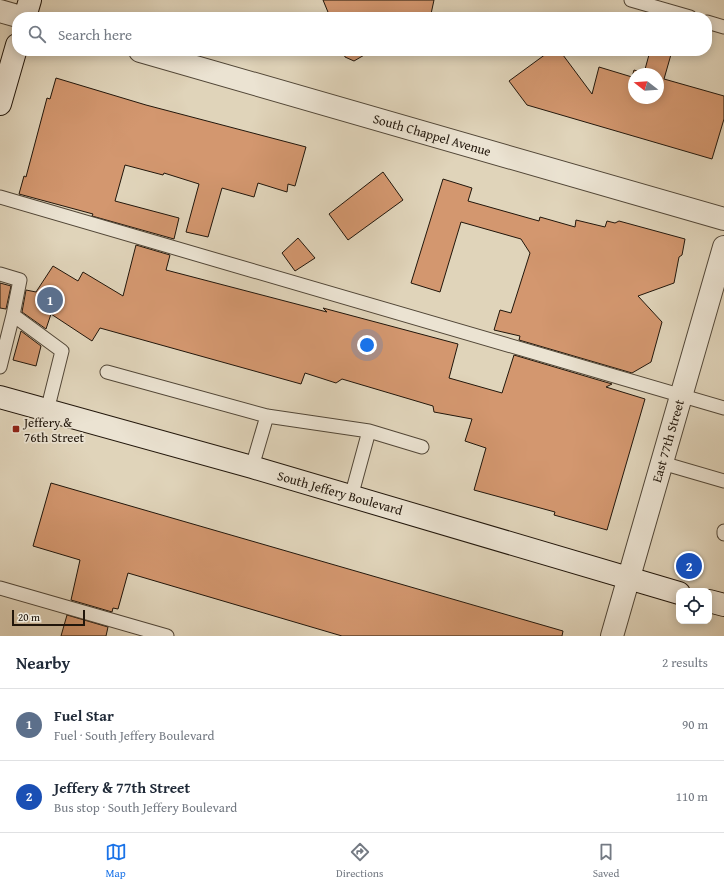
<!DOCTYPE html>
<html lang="en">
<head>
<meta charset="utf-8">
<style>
	:root { --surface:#fff; --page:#f6f6f7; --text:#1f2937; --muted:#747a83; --line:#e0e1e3; --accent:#1a73e8 }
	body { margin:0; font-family:"Gentium Book Plus",serif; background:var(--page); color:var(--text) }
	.controls { position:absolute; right:12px; bottom:12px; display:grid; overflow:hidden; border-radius:8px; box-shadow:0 2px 10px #0003 }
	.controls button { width:36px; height:36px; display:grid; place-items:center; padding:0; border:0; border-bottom:1px solid var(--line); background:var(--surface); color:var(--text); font:20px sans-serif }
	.compass { position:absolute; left:628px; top:68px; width:36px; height:36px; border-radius:50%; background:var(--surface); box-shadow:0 2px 10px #0003; rotate:287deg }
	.scale { position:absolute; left:12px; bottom:10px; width:73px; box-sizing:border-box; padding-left:4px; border:2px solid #21160b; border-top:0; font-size:11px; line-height:14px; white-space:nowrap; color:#21160b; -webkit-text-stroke:3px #ebe3d2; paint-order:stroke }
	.you { position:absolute; left:367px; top:345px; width:14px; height:14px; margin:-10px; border:3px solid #fff; border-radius:50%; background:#1a73e8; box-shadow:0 0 0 6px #1a73e833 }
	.badge { display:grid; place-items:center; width:26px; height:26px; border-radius:50%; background:var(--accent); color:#fff; font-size:13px; font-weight:700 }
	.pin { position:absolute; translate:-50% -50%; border:2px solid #fff; box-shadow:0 1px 4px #0006 }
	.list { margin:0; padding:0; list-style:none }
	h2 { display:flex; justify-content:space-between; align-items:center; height:52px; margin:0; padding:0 16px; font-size:17px }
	h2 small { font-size:13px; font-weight:400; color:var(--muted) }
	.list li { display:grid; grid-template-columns:26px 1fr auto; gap:12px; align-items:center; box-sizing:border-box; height:72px; padding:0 16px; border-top:1px solid var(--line) }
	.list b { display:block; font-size:15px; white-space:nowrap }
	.list p { margin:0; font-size:13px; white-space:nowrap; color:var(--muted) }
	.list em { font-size:13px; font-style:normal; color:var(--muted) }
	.icon { flex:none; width:22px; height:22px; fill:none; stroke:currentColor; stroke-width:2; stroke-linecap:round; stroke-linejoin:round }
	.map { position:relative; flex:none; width:724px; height:636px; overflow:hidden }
	.search { position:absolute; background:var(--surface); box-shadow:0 2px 10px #0003; left:12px; right:12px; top:12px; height:44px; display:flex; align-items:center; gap:10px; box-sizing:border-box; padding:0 14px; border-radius:16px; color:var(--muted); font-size:15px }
	.sheet { height:196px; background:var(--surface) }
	nav { display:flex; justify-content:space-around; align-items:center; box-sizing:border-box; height:56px; border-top:1px solid var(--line); background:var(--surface); font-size:11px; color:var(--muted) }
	nav a { display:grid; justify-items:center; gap:2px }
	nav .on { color:var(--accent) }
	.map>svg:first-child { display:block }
	.building { fill:#d3976f; stroke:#21160b; fill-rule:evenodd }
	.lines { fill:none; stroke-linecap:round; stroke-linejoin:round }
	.lane-casing { stroke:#514637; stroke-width:15 }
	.street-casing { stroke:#514637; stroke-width:24 }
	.secondary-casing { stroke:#21160b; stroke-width:24 }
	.lane { stroke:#ebe3d2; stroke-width:13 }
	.street { stroke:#ebe3d2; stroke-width:22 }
	.secondary { stroke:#ebe3d2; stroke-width:22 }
	.poi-dot { fill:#8f2418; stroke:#ebe3d2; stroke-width:1.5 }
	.labels { text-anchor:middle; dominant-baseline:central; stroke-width:3.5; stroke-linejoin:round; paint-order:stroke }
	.street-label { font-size:13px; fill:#21160b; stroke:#ebe3d2 }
	.poi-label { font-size:13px; fill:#21160b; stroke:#ebe3d2; text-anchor:start }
</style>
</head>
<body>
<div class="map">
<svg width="724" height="636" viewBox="0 0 724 636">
	<rect width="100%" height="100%" fill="#e0d4ba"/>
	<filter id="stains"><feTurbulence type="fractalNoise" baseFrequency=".005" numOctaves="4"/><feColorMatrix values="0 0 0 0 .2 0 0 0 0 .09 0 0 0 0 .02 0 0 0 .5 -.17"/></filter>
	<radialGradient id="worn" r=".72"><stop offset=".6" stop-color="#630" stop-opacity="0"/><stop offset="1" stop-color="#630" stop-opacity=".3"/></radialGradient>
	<path class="building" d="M323 0H434L431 14 444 17H330Z
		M343 51H367L366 54 354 61 345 57Z
		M550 51H560L592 94 599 67 632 77 634 70 644 73 650 51H672L664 79 724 96V119L712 159 527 105 509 81ZM634 74H658V98H634Z
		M56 78 146 105 306 147 295 186 288 184 287 192 258 183 254 197 222 188 208 237 186 232 199 184 164 173 163 175 125 165 115 201 179 218 174 239 92 216 93 214 19 194 24 176 26 177 47 98 50 99Z
		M383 172 403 200 348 240 329 214Z
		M443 179 472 188 468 201 539 221 540 217 575 227 576 220 605 227 607 221 615 223 619 221 685 239 682 255 679 257 674 283 638 296 662 322 651 362 632 373 519 340 520 336 494 330 500 310 511 313 530 253 521 239 461 222 440 292 411 283Z
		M298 238 315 258 295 271 282 253Z
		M136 245 170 255 166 270 327 312 323 308 458 344 449 378 502 393 514 355 612 384 606 387 645 399 607 530 554 515 555 512 474 490 486 448 465 441 472 419 434 412 433 406 342 379 336 383 305 373 301 384 100 328 92 341 51 314 46 329 22 312 26 290 36 292 53 266 78 281 83 272 123 296Z
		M0 283 11 286 6 309 0 308Z
		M21 331 41 346 36 366 13 360Z
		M51 483 563 631 562 636H342L128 573 118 609 113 608 112 612 71 600 80 560 33 546Z
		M67 615 108 627 106 636H61Z"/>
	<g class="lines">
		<g class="lane-casing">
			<path id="lane" d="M631 0 690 17
				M707 22 724 27
				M0 197 724 408
				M0 274 20 280 13 315 62 351 47 411
				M0 367 13 315
				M107 372 267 416 369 431 422 447
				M662 463 724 481
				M252 467 267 416
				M351 497 369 431
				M724 531V534
				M0 588 167 636"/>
		</g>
		<g class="street-casing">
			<path id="street" d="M0 11 21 17
				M140 51 724 219
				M612 636 724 247"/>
		</g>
		<g class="secondary-casing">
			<path id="secondary" d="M25 17 30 0
				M0 104 17 45
				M0 397 252 467 679 593
				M709 601 724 605"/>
		</g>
		<use href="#lane" class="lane"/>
		<use href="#street" class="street"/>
		<use href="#secondary" class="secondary"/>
	</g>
	<rect class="poi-dot" x="12" y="425" width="8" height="8" rx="2"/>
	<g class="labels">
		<g class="street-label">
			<text transform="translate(432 135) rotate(16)">South Chappel Avenue</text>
			<text transform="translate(668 441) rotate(-74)">East 77th Street</text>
			<text transform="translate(340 493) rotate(16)">South Jeffery Boulevard</text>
		</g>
		<g class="poi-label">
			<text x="24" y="422">Jeffery &amp;<tspan x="24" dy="15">76th Street</tspan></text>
		</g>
	</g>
	<rect width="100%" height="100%" filter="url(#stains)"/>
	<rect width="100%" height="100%" fill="url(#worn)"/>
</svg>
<div class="controls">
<button><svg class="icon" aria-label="locate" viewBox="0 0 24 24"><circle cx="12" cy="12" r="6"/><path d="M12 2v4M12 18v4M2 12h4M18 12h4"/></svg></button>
</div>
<svg class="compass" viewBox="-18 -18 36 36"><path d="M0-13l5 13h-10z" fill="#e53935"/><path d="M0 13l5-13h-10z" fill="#747a83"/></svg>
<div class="scale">20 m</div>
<div class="you"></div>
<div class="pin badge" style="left:50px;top:300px;background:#5c6f8a">1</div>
<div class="pin badge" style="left:689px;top:566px;background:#1a4fb4">2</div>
<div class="search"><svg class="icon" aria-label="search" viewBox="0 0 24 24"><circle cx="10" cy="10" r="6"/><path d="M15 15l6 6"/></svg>Search here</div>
</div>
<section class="sheet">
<h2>Nearby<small>2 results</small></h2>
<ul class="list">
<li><span class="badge" style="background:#5c6f8a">1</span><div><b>Fuel Star</b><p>Fuel · South Jeffery Boulevard</p></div><em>90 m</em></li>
<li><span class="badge" style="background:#1a4fb4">2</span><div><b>Jeffery &amp; 77th Street</b><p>Bus stop · South Jeffery Boulevard</p></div><em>110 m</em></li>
</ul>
</section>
<nav>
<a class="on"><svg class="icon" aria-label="map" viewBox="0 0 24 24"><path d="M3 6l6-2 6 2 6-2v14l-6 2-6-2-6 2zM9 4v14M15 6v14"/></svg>Map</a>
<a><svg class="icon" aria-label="directions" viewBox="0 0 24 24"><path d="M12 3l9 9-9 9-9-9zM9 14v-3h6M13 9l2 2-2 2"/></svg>Directions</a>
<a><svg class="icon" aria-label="saved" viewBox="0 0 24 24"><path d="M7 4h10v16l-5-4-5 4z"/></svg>Saved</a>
</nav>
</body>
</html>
